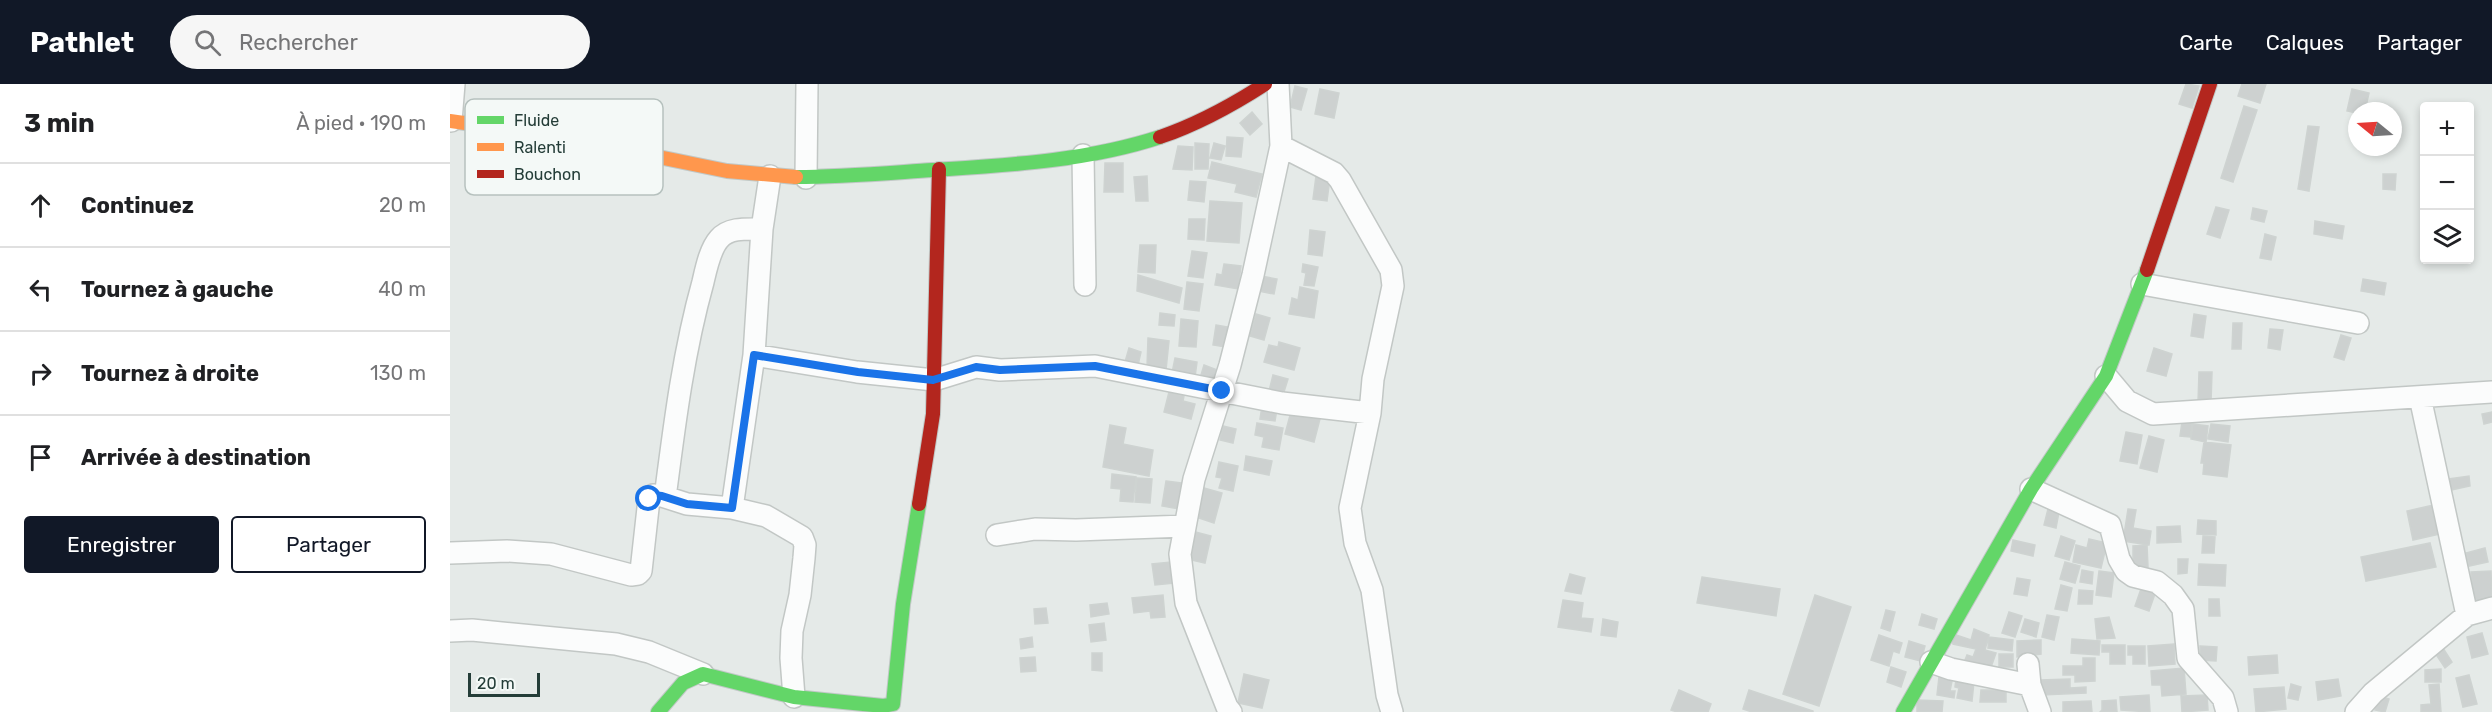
<!DOCTYPE html>
<html lang="fr">
<head>
<meta charset="utf-8">
<style>
	:root { --surface:#fff; --page:#f6f6f6; --text:#202124; --muted:#757577; --line:#e0e0e0; --accent:#111827 }
	body { margin:0; font-family:Rubik,sans-serif; background:var(--page); color:var(--text) }
	.controls { position:absolute; right:18px; top:18px; display:grid; overflow:hidden; border-radius:6px; box-shadow:0 3px 9px #0003 }
	.controls button { width:54px; height:54px; display:grid; place-items:center; padding:0; border:0; border-bottom:2px solid var(--line); background:var(--surface); color:var(--text); font:30px sans-serif }
	.compass { position:absolute; left:1898px; top:18px; width:54px; height:54px; border-radius:50%; background:var(--surface); box-shadow:0 3px 9px #0003; rotate:288deg }
	.scale { position:absolute; left:18px; bottom:15px; width:72px; box-sizing:border-box; padding-left:6px; border:3px solid #243d38; border-top:0; font-size:16px; line-height:21px; white-space:nowrap; color:#243d38; -webkit-text-stroke:4px #f4f9f7; paint-order:stroke }
	.stop { position:absolute; width:18px; height:18px; margin:-14px; border:4px solid #1a73e8; border-radius:50%; background:#fff }
	.stop.end { background:#1a73e8; border-color:#fff; box-shadow:0 2px 6px #0008 }
	.list { margin:0; padding:0; list-style:none }
	h2 { display:flex; justify-content:space-between; align-items:center; height:78px; margin:0; padding:0 24px; font-size:26px }
	h2 small { font-size:20px; font-weight:400; color:var(--muted) }
	.list li { display:grid; grid-template-columns:39px 1fr auto; gap:18px; align-items:center; box-sizing:border-box; height:84px; padding:0 24px; border-top:2px solid var(--line) }
	.list b { display:block; font-size:22px; white-space:nowrap }
	.list em { font-size:20px; font-style:normal; color:var(--muted) }
	.actions { display:flex; gap:12px; padding:18px 24px }
	.actions a { flex:1; padding:14px 0; border:2px solid var(--accent); border-radius:6px; text-align:center; font-size:21px; color:var(--accent) }
	.actions .main { background:var(--accent); color:#fff }
	.icon { flex:none; width:33px; height:33px; fill:none; stroke:currentColor; stroke-width:2; stroke-linecap:round; stroke-linejoin:round }
	.map { position:relative; flex:none; width:2042px; height:628px; overflow:hidden }
	header { display:flex; align-items:center; gap:36px; box-sizing:border-box; height:84px; padding:0 30px; background:var(--accent); color:#fff }
	header strong { font-size:28px }
	nav { display:flex; gap:33px; margin-inline-start:auto; font-size:21px }
	.search { width:420px; height:54px; background:var(--page); display:flex; align-items:center; gap:15px; box-sizing:border-box; padding:0 21px; border-radius:33px; color:var(--muted); font-size:22px }
	main { display:flex }
	aside { flex:1; background:var(--surface) }
	.map>svg:first-child { display:block }
	.building { fill:#cdd1d0; stroke:#ced3d1; stroke-width:1.5 }
	.lines { fill:none; stroke-linecap:round; stroke-linejoin:round }
	.street-casing { stroke:#c2c7c5; stroke-width:24 }
	.fast-casing { stroke:#c1c8c6; stroke-width:16 }
	.slow-casing { stroke:#c1c8c6; stroke-width:16 }
	.jam-casing { stroke:#c1c8c6; stroke-width:16 }
	.street { stroke:#fbfcfc; stroke-width:21 }
	.fast { stroke:#63d668; stroke-width:14 }
	.slow { stroke:#ff974d; stroke-width:14 }
	.jam { stroke:#b3261e; stroke-width:14 }
	.route { stroke:#1a73e8; stroke-width:8 }
	.key { fill:#f4f9f7; stroke:#b6c1be; stroke-width:1.5 }
	.key-label { font-size:16px; fill:#243d38 }
</style>
</head>
<body>
<header>
<strong>Pathlet</strong>
<div class="search"><svg class="icon" aria-label="search" viewBox="0 0 24 24"><circle cx="10" cy="10" r="6"/><path d="M15 15l6 6"/></svg>Rechercher</div>
<nav><a>Carte</a><a>Calques</a><a>Partager</a></nav>
</header>
<main>
<aside>
<h2>3 min<small>À pied · 190 m</small></h2>
<ul class="list">
<li><svg class="icon" aria-label="ahead" viewBox="0 0 24 24"><path d="M12 20V5M6 11l6-6 6 6"/></svg><div><b>Continuez</b></div><em>20 m</em></li>
<li><svg class="icon" aria-label="left" viewBox="0 0 24 24"><path d="M17 20v-9H6M10 6l-5 5 5 5"/></svg><div><b>Tournez à gauche</b></div><em>40 m</em></li>
<li><svg class="icon" aria-label="right" viewBox="0 0 24 24"><path d="M7 20v-9h11M14 6l5 5-5 5"/></svg><div><b>Tournez à droite</b></div><em>130 m</em></li>
<li><svg class="icon" aria-label="arrive" viewBox="0 0 24 24"><path d="M6 21V4h12l-3 4 3 4H6"/></svg><div><b>Arrivée à destination</b></div></li>
</ul>
<div class="actions"><a class="main">Enregistrer</a><a>Partager</a></div>
</aside>
<div class="map">
<svg width="2042" height="628" viewBox="0 0 2042 628">
	<rect width="100%" height="100%" fill="#e5eae8"/>
	<path class="building" d="M1736 0 1749 2 1742 24 1729 20Z
		M1792 0H1816L1810 19 1788 12Z
		M845 2 857 5 851 26 840 23Z
		M870 5 889 9 884 34 865 30Z
		M1902 5 1919 9 1915 27H1907V29L1897 27Z
		M1794 22 1807 26 1783 98 1771 94Z
		M802 28 812 40 800 51 790 39Z
		M1858 42 1869 43 1859 107 1848 105Z
		M777 53 793 54 791 73 776 72Z
		M745 59 759 60 758 85H745Z
		M764 59 775 62 771 76 760 74Z
		M728 62 743 63 742 86 723 85Z
		M762 78 812 90 806 113 785 108 787 100 758 94Z
		M655 79H673V108H654Z
		M1933 90H1946L1945 106 1933 105Z
		M697 92 698 117H686L684 93Z
		M866 92 880 94 877 117 863 115Z
		M740 97 756 98 754 118 738 116Z
		M760 117 792 119 789 159 757 157Z
		M1766 123 1779 126 1770 154 1757 150Z
		M1803 124 1817 127 1814 138 1801 135Z
		M739 135H755L754 156 738 155Z
		M1865 137 1894 142 1892 155 1864 150Z
		M860 146 875 148 872 172 858 170Z
		M1815 150 1826 153 1821 176 1810 174Z
		M690 161H706L705 189 688 188Z
		M742 167 757 169 753 194 738 192Z
		M774 180 791 182 788 205 765 201 767 190 772 191Z
		M853 180 868 183 864 202 854 201 856 189 852 188Z
		M688 191 732 204 729 219 687 207Z
		M811 192 827 195 824 210 808 207Z
		M1913 195 1936 199 1934 211 1911 207Z
		M737 198 753 200 749 227 734 225Z
		M850 203 868 207 864 234 839 230 842 214 848 216Z
		M710 229 725 231 724 242 709 241Z
		M806 230 820 234 814 256 800 252Z
		M1744 230 1756 232 1753 254 1741 252Z
		M731 235 748 237 746 263 729 262Z
		M1783 239H1792L1791 265H1782Z
		M766 241 778 243 775 263 763 261Z
		M1820 245 1833 246 1830 266 1818 264Z
		M1891 251 1901 254 1894 276 1884 273Z
		M698 254 719 257 716 286 697 283Z
		M829 258 850 264 844 286 814 278 819 261 828 263Z
		M679 264 691 268 688 281 675 278Z
		M1704 264 1722 270 1716 292 1697 287Z
		M725 274 747 278 745 293 722 289Z
		M754 281 767 286 764 295 751 291Z
		M1749 288H1762L1761 319H1748Z
		M823 291 838 295 833 311 819 307Z
		M719 308 734 312 733 317 745 320 741 335 714 328Z
		M812 322 827 325 825 337 810 335Z
		M842 324 871 331 864 358 835 350Z
		M2042 328V338L2034 340 2032 330Z
		M1732 338 1742 340 1740 353 1730 352Z
		M807 339 833 344 829 366 812 363 814 353 805 351Z
		M1743 340 1758 342 1756 358 1741 355Z
		M1761 340 1780 342 1778 358 1758 355Z
		M660 341 676 344 673 360 703 366 699 392 653 383Z
		M773 342 786 345 783 359 770 356Z
		M1676 348 1692 351 1687 380 1670 377Z
		M1699 352 1714 356 1707 388 1690 384Z
		M1754 358 1781 361 1777 393 1753 390 1754 379H1751Z
		M796 372 822 377 819 391 794 386Z
		M769 378 788 382 783 407 769 404 772 394 766 393Z
		M662 390 686 393 683 418 670 417 671 405 661 404Z
		M2019 392 2020 402 2001 406 1999 395Z
		M687 394 702 395 700 419 685 418Z
		M716 397 739 400 735 426 712 422Z
		M754 404 772 409 764 439 746 433Z
		M1984 421 1990 450 1963 456 1957 427Z
		M1598 425 1609 428 1606 444 1594 441Z
		M1678 425 1686 426 1683 444 1701 447 1699 461 1673 457Z
		M1748 436 1766 437V451L1747 450Z
		M1730 442 1731 458 1707 459V443Z
		M738 446 761 452 755 479 737 475Z
		M1611 452 1625 457 1619 476 1605 472Z
		M1753 452 1765 453 1764 469H1752Z
		M1639 455 1657 459 1651 484 1623 478 1626 461 1637 464Z
		M1563 456 1585 461 1583 472 1561 467Z
		M1980 459 1986 483 1916 497 1911 473Z
		M1697 461 1698 483 1683 484V462Z
		M2035 464 2038 478 2019 482 2016 469Z
		M1728 475H1738L1737 489 1728 490Z
		M721 478 724 499 705 501 702 480Z
		M1615 478 1630 482 1625 499 1610 495Z
		M1749 480 1776 481 1775 502 1748 501Z
		M1632 486 1643 488 1642 500 1630 498Z
		M1649 487 1664 489 1661 513 1646 511Z
		M2041 487 2042 515 2023 517 2021 488Z
		M1120 490 1135 494 1131 510 1115 507Z
		M1252 493 1330 505 1326 532 1247 519Z
		M1567 494 1580 496 1577 512 1564 510Z
		M1611 501 1622 504 1617 527 1605 525Z
		M1692 502 1706 507 1699 527 1685 522Z
		M1629 506 1643 507 1642 520H1628Z
		M713 511 715 533 701 534 700 527 684 529 682 514Z
		M1365 511 1401 523 1369 622 1333 610Z
		M1759 515H1769L1770 532H1759Z
		M1113 516 1133 519 1131 534 1143 535 1141 548 1108 543Z
		M657 519 659 530 641 533 640 521Z
		M596 524 598 539 585 540 584 525Z
		M1436 526 1445 528 1440 547 1431 544Z
		M1559 528 1572 532 1565 553 1552 549Z
		M1472 530 1487 535 1484 545 1469 541Z
		M1597 531 1609 533 1604 556 1592 553Z
		M1659 533 1665 554 1647 555 1645 535Z
		M1153 535 1168 538 1166 553 1151 551Z
		M1575 535 1589 539 1586 553 1571 548Z
		M654 539 656 556 641 558 639 541Z
		M1524 545 1539 551 1535 566 1546 569 1539 589 1513 581 1517 571 1523 573 1526 565 1503 560 1500 549 1521 556Z
		M2032 549 2038 570 2022 574 2017 553Z
		M1429 551 1452 559 1449 569 1443 567 1439 582 1421 576Z
		M582 553 583 563 571 565 570 555Z
		M1539 553 1563 556 1562 567 1538 564Z
		M1622 555 1650 557 1649 571 1621 569Z
		M1591 556V570L1567 573V557Z
		M1459 557 1475 562 1471 577 1455 573Z
		M1724 560 1725 580 1699 582 1698 562Z
		M1652 561H1675V580H1660V568H1652Z
		M1991 561 2002 578 1995 584 1983 566Z
		M1678 562H1695V580H1683V571H1678Z
		M1750 562 1767 563 1766 577 1750 576Z
		M642 569H652V587L642 586Z
		M1549 570H1563V583H1549Z
		M1827 571 1828 589 1799 591 1798 573Z
		M585 573 586 587 571 588 570 574Z
		M1633 574H1645V597L1625 598V591H1613V582H1633Z
		M1441 583 1456 588 1451 603 1437 598Z
		M1734 584 1736 610 1712 612 1711 601H1702L1701 587Z
		M1991 585V598H1975V586Z
		M794 590 819 596 812 624 788 619Z
		M2019 591 2027 620 2013 623 2006 594Z
		M1503 592 1500 607H1505L1504 614 1487 611 1489 593Z
		M1506 595 1524 598 1522 617 1507 614 1509 604 1505 603Z
		M1620 595V604L1636 603V609L1591 611 1590 596Z
		M1888 595 1891 612 1868 616 1866 598Z
		M1841 600 1851 603 1848 616 1838 614Z
		M1989 600 1991 628H1971V621L1981 620 1979 601Z
		M1547 601 1556 602V618H1530L1531 606H1547Z
		M1834 603 1836 625 1806 628 1804 605Z
		M1229 606 1261 620 1258 628H1227L1221 626Z
		M1299 606 1363 627V628H1302L1293 625Z
		M1699 611 1700 628 1671 626 1670 613Z
		M1757 611 1758 626 1732 628 1731 612Z
		M1929 612 1939 615 1935 628 1925 626Z
		M1467 616 1493 617 1492 628H1467Z
		M1666 616 1667 628H1650L1652 626V617Z
		M1641 617 1642 628H1613V618Z"/>
	<g class="lines">
		<g class="street-casing">
			<path id="street" d="M1 37 4 0
				M831 62 884 89 890 96 941 186 943 202 923 295 920 329 900 424 905 459 922 506 937 611 942 628
				M633 71 635 201
				M356 94 357 0
				M1692 200 1908 239
				M304 271 407 288 484 296 526 283 550 286 645 282 832 319 920 329
				M1656 292 1677 317 1703 330 2042 308
				M1970 313 2017 531
				M1581 405 1660 441 1669 475 1676 487 1683 492 1707 498 1723 511 1733 525 1738 574 1773 614 1777 628
				M212 412 237 420 282 424 316 432 352 453 355 461 354 474 350 511 342 547 341 574 344 613
				M282 424 304 271 312 145
				M547 451 585 445 626 446 735 442
				M0 469 57 467 101 470 181 491 188 490 191 487 199 415 203 411 212 412 216 406C225 336 234 266 253 198 256 185 260 165 269 155 279 143 298 145 312 145L320 92
				M0 547 22 546 166 560 199 568 253 590
				M1481 578 1501 585 1580 601
				M1578 580 1580 601 1590 628
				M781 628 777 623 736 519 730 470 744 395 780 281 803 191 831 62 828 0
				M1906 628 1923 609 2017 531 2042 524"/>
		</g>
		<g class="fast-casing">
			<path id="fast" d="M346 93C392 93 437 89 483 86 559 81 637 77 710 53
				M208 628 233 599 253 590 344 613 433 622 443 620 453 520 469 420
				M1453 628 1581 405 1656 292 1697 186"/>
		</g>
		<g class="slow-casing">
			<path id="slow" d="M0 37 106 52 277 87 346 93"/>
		</g>
		<g class="jam-casing">
			<path id="jam" d="M710 53C748 40 781 22 815 0
				M1697 186 1760 0
				M469 420 483 330 489 85"/>
		</g>
		<use href="#street" class="street"/>
		<use href="#fast" class="fast"/>
		<use href="#slow" class="slow"/>
		<use href="#jam" class="jam"/>
	</g>
	<g class="lines">
		<path class="route" d="M199 415 202 411 212 412 237 420 282 424 304 271 408 288 483 296 526 283 550 286 645 282 772 307"/>
	</g>
	<rect x="15" y="15" width="198" height="96" rx="9" class="key"/>
	<rect x="27" y="32" width="27" height="8" fill="#63d668"/>
	<rect x="27" y="59" width="27" height="8" fill="#ff974d"/>
	<rect x="27" y="86" width="27" height="8" fill="#b3261e"/>
	<g class="key-label">
		<text x="64" y="42">Fluide</text>
		<text x="64" y="69">Ralenti</text>
		<text x="64" y="96">Bouchon</text>
	</g>
</svg>
<div class="controls">
<button>+</button>
<button>−</button>
<button><svg class="icon" aria-label="layers" viewBox="0 0 24 24"><path d="M12 4l9 5-9 5-9-5zM3 14l9 5 9-5"/></svg></button>
</div>
<svg class="compass" viewBox="-18 -18 36 36"><path d="M0-13l5 13h-10z" fill="#e53935"/><path d="M0 13l5-13h-10z" fill="#757577"/></svg>
<div class="scale">20 m</div>
<div class="stop" style="left:199px;top:415px"></div>
<div class="stop end" style="left:772px;top:307px"></div>
</div>
</main>
</body>
</html>
